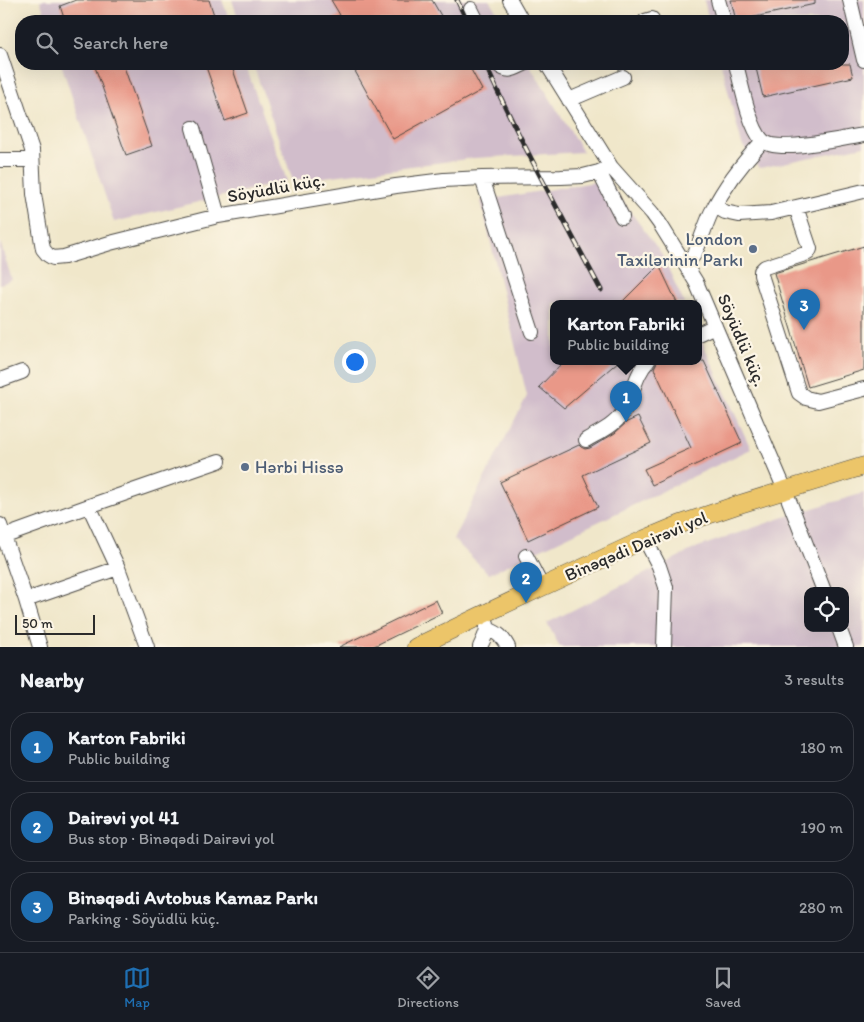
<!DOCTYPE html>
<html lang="en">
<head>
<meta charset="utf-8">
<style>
	:root { --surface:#171b24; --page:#242831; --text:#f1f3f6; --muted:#9ea1a6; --line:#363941; --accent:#1f6fb2 }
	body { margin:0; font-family:Itim,sans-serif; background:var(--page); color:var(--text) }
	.controls { position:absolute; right:15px; bottom:15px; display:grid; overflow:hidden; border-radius:10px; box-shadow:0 5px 20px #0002 }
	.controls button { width:45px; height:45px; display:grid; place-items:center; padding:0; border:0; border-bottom:1px solid var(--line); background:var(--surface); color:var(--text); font:25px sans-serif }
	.scale { position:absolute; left:15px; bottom:12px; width:80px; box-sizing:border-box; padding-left:5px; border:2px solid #2b2b2b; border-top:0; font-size:14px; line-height:18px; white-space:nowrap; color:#2b2b2b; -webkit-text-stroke:4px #fcf5e5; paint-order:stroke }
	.you { position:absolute; left:354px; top:361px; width:18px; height:18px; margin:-12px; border:4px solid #fff; border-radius:50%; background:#1a73e8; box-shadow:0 0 0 8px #1a73e833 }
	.badge { display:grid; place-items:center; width:32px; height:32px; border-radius:50%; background:var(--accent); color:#fff; font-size:16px; font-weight:700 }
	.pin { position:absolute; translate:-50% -41px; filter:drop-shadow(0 1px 2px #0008) }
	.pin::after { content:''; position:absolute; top:26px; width:18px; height:15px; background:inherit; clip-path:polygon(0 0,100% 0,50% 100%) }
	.popup { position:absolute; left:550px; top:300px; width:152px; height:65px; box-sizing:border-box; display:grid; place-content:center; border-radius:10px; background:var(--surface); filter:drop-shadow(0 1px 4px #0005); font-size:16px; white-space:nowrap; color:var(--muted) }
	.popup b { font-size:19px; color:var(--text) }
	.popup::after { content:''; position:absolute; left:50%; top:100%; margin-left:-10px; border:10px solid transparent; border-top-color:var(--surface) }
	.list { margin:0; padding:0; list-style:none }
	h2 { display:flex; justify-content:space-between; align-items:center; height:65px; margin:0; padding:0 20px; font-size:21px }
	h2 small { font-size:16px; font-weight:400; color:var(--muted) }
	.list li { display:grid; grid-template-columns:32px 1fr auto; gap:15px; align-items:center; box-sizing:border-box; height:70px; margin:0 10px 10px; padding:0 10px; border:1px solid var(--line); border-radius:20px }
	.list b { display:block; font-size:19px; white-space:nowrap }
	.list p { margin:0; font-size:16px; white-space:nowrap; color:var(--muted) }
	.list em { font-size:16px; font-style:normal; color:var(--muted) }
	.icon { flex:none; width:28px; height:28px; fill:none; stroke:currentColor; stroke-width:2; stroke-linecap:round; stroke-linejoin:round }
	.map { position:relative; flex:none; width:864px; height:647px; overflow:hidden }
	.search { position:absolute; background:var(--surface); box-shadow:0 5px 20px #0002; left:15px; right:15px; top:15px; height:55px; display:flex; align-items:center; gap:12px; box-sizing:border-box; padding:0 18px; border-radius:20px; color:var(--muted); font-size:19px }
	.sheet { height:305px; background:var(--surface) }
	nav { display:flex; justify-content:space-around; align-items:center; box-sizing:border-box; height:70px; border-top:1px solid var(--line); background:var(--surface); font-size:14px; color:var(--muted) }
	nav a { display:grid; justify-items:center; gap:2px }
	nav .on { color:var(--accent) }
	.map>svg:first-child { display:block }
	.industrial { fill:#d1bdcb; fill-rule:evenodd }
	.building { fill:#e99888 }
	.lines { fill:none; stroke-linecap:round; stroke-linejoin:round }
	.minor-casing { stroke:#494743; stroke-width:16 }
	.major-casing { stroke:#494743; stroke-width:19 }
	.minor { stroke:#fff; stroke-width:14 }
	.major { stroke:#ecc569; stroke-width:18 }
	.rail-casing { stroke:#2b2b2b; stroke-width:5 }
	.rail { stroke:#fcf5e5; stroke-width:3; stroke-dasharray:9; stroke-linecap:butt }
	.service-dot { fill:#5c6f8a; stroke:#fcf5e5; stroke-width:2 }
	.labels { text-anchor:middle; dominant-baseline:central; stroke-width:4.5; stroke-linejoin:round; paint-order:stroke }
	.street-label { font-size:18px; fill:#2b2b2b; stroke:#fcf5e5 }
	.service-label { font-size:18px; fill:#4e5e75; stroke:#fcf5e5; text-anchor:end }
</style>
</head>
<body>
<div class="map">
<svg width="864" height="647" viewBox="0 0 864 647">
	<rect width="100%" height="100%" fill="#fcf5e5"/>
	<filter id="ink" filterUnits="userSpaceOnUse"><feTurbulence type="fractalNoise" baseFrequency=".02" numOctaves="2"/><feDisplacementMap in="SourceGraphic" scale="10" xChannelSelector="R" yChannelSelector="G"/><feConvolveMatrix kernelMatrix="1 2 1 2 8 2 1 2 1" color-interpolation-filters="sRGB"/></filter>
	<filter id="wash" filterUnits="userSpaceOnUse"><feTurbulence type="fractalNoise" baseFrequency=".0096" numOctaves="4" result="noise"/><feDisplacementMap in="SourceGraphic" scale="20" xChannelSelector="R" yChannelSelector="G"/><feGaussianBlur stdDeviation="1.12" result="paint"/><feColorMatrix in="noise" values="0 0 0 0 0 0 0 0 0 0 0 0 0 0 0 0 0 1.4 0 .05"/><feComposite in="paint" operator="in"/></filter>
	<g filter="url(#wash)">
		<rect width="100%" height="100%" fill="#f0e7ca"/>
		<path class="industrial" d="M40 0H222L230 21H47Z
			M232 0H489L503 21H239Z
			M704 0H864V146L760 168 742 145 721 64H843V21H709Z
			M61 64H245L287 181 114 222Z
			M253 64H529L583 152 475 158 293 181Z
			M607 180 661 253 684 303H554V361H698L699 335 751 449 489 574 453 539 527 396 481 201Z
			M0 242 12 280 0 284Z
			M864 493V647H560L547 623 698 547 793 514ZM808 591H845V628H808Z"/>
		<g id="blocks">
			<path class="building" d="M76 0H209L216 21H65L60 6Z
				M331 0H432L444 21H329L340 15Z
				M731 0H815V4L736 21Z
				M94 64H123L152 146 126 155Z
				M205 64H231L248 113 225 121Z
				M351 64H468L482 90 393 139Z
				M755 64H850L853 77 763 97Z
				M864 246V370L808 387 774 273Z
				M659 265 677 303H621Z
				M564 361H619L564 408 539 387Z
				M660 361H704L742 443 652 485 644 469 691 448 654 368 657 362Z
				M638 417 651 443 583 475 598 507 528 540 500 482 579 445 581 447 585 449 590 448 615 433 627 422Z
				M436 600 442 613 372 647H339Z"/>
		</g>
	</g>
	<g filter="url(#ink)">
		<use href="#blocks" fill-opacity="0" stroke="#494743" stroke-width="1"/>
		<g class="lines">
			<g class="minor-casing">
				<path id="minor" d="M510 0 522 21
					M718 0 724 21
					M850 0 864 60
					M471 9 477 21
					M645 21 652 19
					M0 55 32 150 34 194 43 249 48 255 53 258 64 257 110 243 218 216 396 186 444 180 482 178 561 177 583 176 599 172 611 167
					M497 64C508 73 512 70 524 64
					M547 64 611 167 652 213 660 224 696 282 785 490 824 591
					M736 64C741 83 749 126 762 140 776 155 844 138 864 135
					M569 100 623 77
					M193 128 218 216
					M0 160H32
					M599 172 622 217
					M482 178 532 332
					M715 206 725 212 739 215 771 213 864 191
					M796 207 810 249 808 253 765 267 761 271V275L799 393 806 398 818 401 864 389
					M685 263 693 256 695 253C701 240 705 226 711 213 725 185 742 163 763 141
					M698 334 715 326
					M0 380 22 372
					M586 440C598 433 614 426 622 414 633 398 634 375 648 361
					M89 506 118 568 147 647
					M0 525 26 600 118 568
					M0 538 89 506 219 461
					M645 539 659 566 666 587 664 647
					M526 556 542 587
					M26 600 40 647
					M839 628 846 647
					M487 629C499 633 502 637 508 647
					M480 647C486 634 490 628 484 614"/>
			</g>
			<g class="major-casing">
				<path id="major" d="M416 647 484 614 645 539 681 524 740 504 864 466"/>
			</g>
			<use href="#minor" class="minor"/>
			<use href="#major" class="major"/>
			<g class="rail-casing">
				<path id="rail" d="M457 0 467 21
					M485 64C520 141 561 215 601 290"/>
			</g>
			<use href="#rail" class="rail"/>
		</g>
	</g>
	<g class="service-dot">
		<circle cx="753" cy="249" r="5"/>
		<circle cx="245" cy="467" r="5"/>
	</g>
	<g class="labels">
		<g class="street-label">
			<text transform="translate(276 188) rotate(-10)">Söyüdlü küç.</text>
			<text transform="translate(742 340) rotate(67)">Söyüdlü küç.</text>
			<text transform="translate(636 546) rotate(-23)">Binəqədi Dairəvi yol</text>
		</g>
		<g class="service-label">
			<text x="743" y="239">London<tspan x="743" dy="21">Taxilərinin Parkı</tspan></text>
			<text x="255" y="467" text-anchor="start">Hərbi Hissə</text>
		</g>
	</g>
</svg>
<div class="controls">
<button><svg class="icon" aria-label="locate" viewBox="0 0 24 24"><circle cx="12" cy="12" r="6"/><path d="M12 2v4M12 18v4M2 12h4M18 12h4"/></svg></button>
</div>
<div class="scale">50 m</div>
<div class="you"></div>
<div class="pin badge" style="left:626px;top:422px">1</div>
<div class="popup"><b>Karton Fabriki</b>Public building</div>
<div class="pin badge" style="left:526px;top:603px">2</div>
<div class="pin badge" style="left:804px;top:330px">3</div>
<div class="search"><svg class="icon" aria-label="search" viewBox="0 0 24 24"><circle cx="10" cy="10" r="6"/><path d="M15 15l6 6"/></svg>Search here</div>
</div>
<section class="sheet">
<h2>Nearby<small>3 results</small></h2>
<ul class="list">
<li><span class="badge">1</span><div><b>Karton Fabriki</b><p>Public building</p></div><em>180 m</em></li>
<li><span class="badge">2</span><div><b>Dairəvi yol 41</b><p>Bus stop · Binəqədi Dairəvi yol</p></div><em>190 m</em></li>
<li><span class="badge">3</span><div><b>Binəqədi Avtobus Kamaz Parkı</b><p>Parking · Söyüdlü küç.</p></div><em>280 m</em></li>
</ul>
</section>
<nav>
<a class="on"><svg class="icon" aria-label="map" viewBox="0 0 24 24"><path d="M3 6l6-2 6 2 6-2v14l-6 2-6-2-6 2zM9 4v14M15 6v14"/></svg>Map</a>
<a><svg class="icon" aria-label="directions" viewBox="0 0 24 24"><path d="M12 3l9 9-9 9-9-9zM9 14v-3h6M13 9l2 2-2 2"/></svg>Directions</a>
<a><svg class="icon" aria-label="saved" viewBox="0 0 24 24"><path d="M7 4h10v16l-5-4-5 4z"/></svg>Saved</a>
</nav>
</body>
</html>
